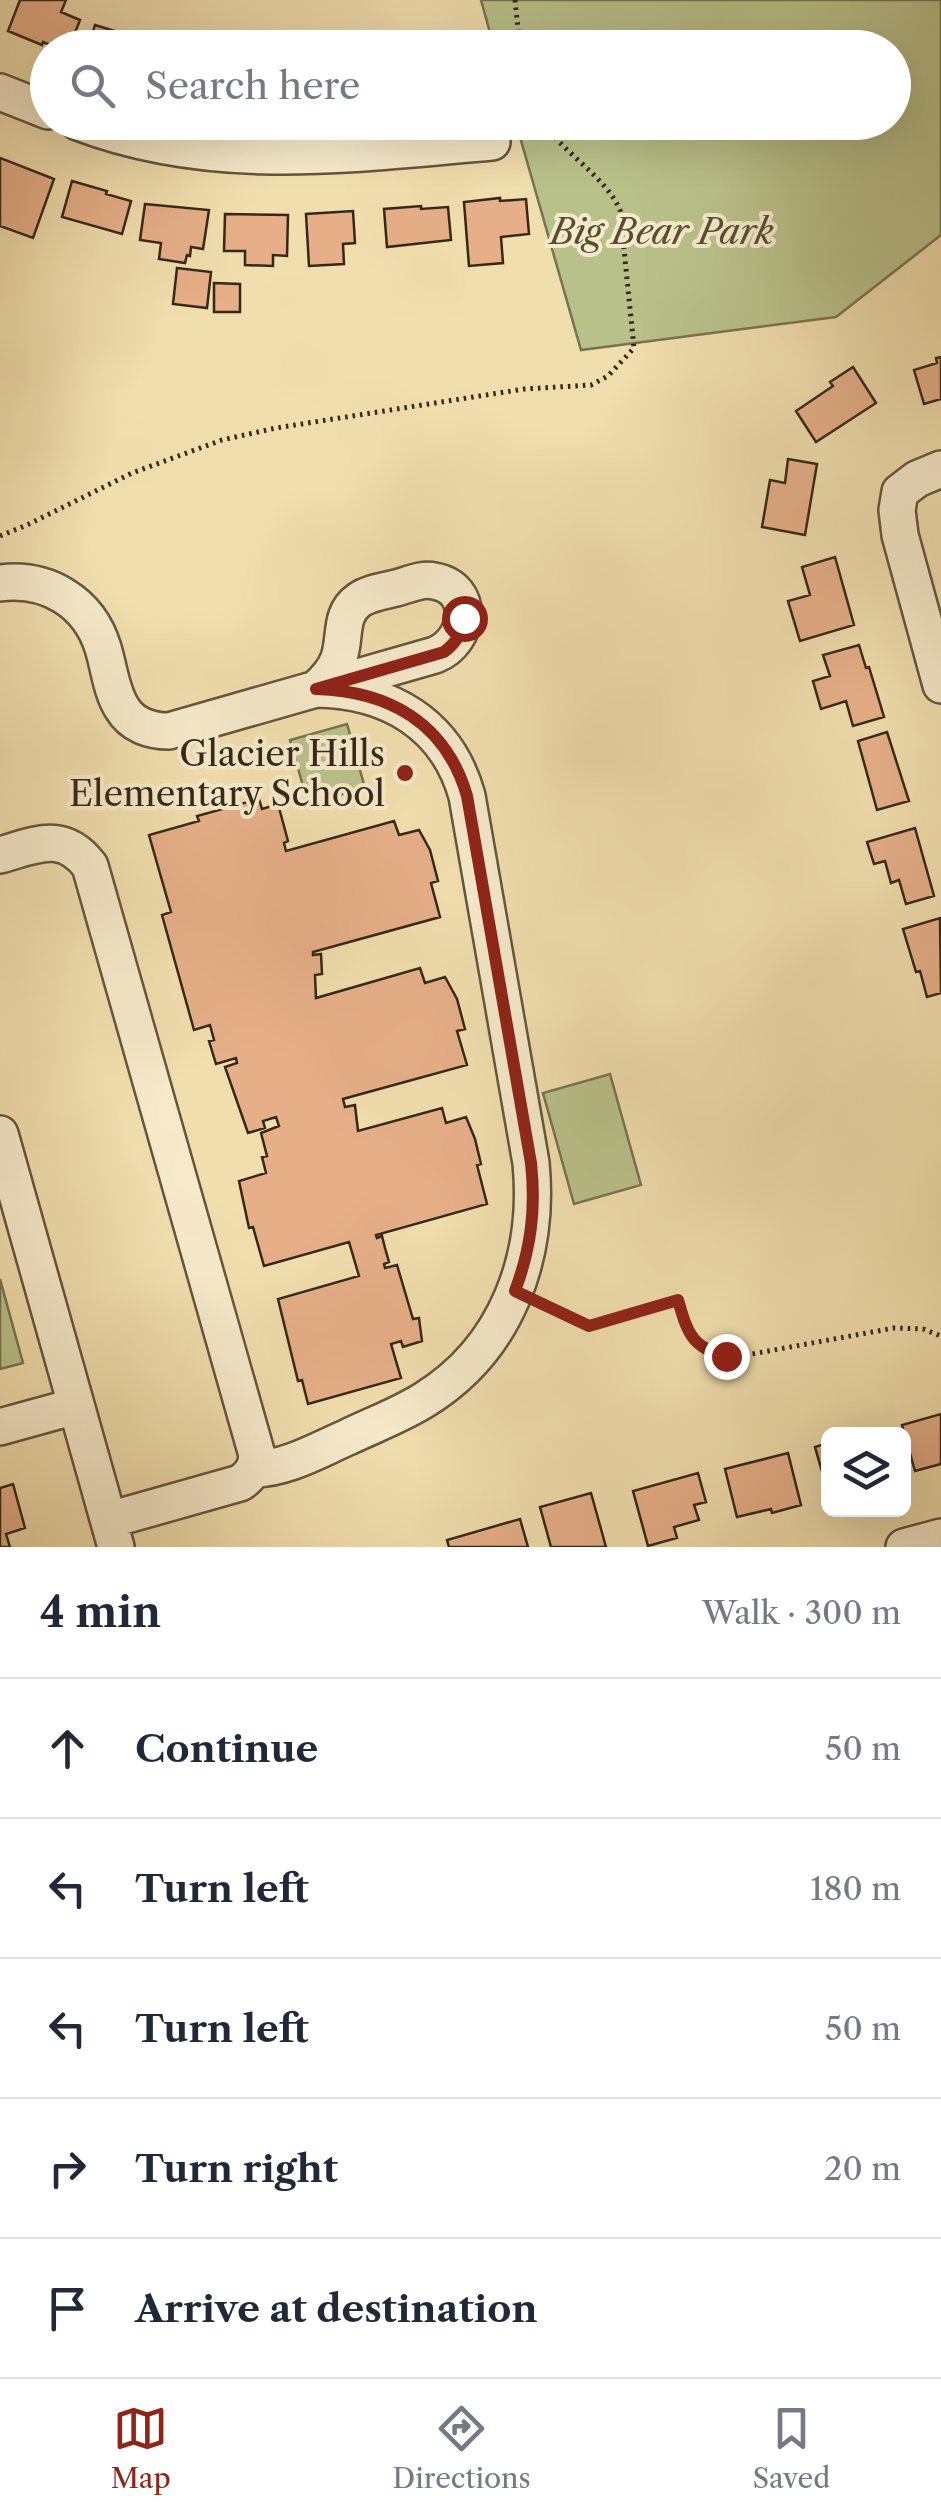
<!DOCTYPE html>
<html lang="en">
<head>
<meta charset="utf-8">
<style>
	:root { --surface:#fff; --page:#f6f6f7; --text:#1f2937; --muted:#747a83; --line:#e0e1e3; --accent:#8f2418 }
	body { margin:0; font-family:"Libre Caslon Text",serif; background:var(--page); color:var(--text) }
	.controls { position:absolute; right:30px; bottom:30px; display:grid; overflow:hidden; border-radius:15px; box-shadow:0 10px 40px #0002 }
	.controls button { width:90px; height:90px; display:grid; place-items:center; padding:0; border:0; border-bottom:2px solid var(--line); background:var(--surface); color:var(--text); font:50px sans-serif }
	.stop { position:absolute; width:30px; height:30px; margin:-22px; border:8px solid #8f2418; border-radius:50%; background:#fff }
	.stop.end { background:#8f2418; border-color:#fff; box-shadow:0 2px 10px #0008 }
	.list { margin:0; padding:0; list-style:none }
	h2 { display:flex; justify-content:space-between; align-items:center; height:130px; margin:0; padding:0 40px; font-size:42px }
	h2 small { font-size:32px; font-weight:400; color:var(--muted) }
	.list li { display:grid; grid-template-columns:65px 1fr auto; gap:30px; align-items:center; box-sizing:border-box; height:140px; padding:0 40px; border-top:2px solid var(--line) }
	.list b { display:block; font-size:38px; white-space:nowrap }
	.list em { font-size:32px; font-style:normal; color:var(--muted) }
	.icon { flex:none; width:55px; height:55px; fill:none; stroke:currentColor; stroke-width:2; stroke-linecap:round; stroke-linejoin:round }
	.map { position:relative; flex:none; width:941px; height:1547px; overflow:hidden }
	.search { position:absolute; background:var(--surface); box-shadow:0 10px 40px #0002; left:30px; right:30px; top:30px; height:110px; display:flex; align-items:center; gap:25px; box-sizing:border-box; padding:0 35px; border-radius:55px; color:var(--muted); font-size:38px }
	.sheet { height:830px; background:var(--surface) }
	nav { display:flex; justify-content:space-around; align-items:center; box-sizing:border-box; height:140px; border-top:2px solid var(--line); background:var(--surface); font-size:28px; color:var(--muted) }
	nav a { display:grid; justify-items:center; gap:5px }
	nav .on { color:var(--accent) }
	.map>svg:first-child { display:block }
	.green { fill:#b9c18a; stroke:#777451; stroke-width:2.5 }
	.building { fill:#e6af88; stroke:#352818; stroke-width:2.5 }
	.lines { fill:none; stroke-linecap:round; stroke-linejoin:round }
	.minor-casing { stroke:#64563d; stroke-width:40 }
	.path { stroke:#352818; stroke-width:5; stroke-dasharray:2.5 5; stroke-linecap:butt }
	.minor { stroke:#f6eaca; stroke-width:35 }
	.route { stroke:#8f2418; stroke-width:12 }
	.poi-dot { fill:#8f2418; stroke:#f6eaca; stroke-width:4 }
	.labels { text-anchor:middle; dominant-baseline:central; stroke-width:8; stroke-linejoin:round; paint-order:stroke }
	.park-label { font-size:35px; font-style:italic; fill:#564e34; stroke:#f6eaca }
	.poi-label { font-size:35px; fill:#352818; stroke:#f6eaca; text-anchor:end }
</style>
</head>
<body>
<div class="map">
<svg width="941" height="1547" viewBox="0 0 941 1547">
	<rect width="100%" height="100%" fill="#f1dead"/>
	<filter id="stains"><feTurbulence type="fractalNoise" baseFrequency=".002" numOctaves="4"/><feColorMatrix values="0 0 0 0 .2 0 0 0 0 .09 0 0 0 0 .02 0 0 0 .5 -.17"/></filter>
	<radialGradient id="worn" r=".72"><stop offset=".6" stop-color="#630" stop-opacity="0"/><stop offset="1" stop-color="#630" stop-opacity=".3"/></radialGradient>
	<path class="green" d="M481 0H941V235L836 317 581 350 516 123 894 122V48L494 47Z
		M347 724 365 788 308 804 290 740Z
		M610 1074 641 1185 574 1204 543 1093Z
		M0 1279 23 1363 0 1369Z"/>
	<path class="building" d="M20 0H66L61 12 80 20 69 48H57L43 42 42 45 8 31Z
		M95 25 154 43 152 48H88Z
		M395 37 396 48H362L361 40Z
		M0 158 54 179 33 238 0 226Z
		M72 181 107 191 106 194 131 201 122 234 62 217Z
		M500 198V201L526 199 529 234 501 237 503 263 469 266 464 202Z
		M145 204 209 210 203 249 191 247 190 256 187 255 185 263 159 259 161 243 140 240Z
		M421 206V209L448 207 451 240 387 247 384 209Z
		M353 211 355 243 343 244 344 264 309 266 306 214Z
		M225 214 288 215 287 256 273 255V266L245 265V251H224Z
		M177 268 211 272 207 308 173 304Z
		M214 283 240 284V312H214Z
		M941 357V399L924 404 914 370 937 363 936 358Z
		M853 367 876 403 816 442 796 411 833 386 830 382Z
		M788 459 817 464 805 535 762 527 770 480 785 483Z
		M835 557 854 625 800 641 788 601 810 595 802 567Z
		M859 645 866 668 869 667 884 717 853 726 846 701 821 709 813 681 830 676 823 655Z
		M887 732 909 801 877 810 858 741Z
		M259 799 262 809 278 804 288 841 284 843 286 851 394 821 399 835 419 830 430 850 438 881 431 883 440 917 313 952V955L321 954 322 974 315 975 316 998 420 968 425 983 445 977 457 999 465 1029 457 1031 467 1065 343 1099 345 1107 355 1105 358 1131 442 1108 446 1123 466 1117 475 1139 481 1164 477 1165 487 1204 376 1235 377 1238 382 1236 385 1248 389 1262 384 1264 385 1268 397 1265 413 1319 419 1318 422 1341 403 1347 401 1341 391 1344 401 1378 308 1404 302 1380 298 1381 278 1299 359 1276 349 1242 264 1266 253 1227 249 1228 239 1181 266 1173 262 1157 267 1156 261 1133 279 1126 276 1117 263 1121 265 1128 248 1133 225 1067 237 1063 236 1058 216 1064 209 1041 214 1040 210 1025 194 1030 162 915 171 912 149 835 199 821 197 816Z
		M915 828 934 896 906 904 899 880 891 883 885 861 874 864 867 842Z
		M940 918 941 993 927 997 920 971 916 972 903 929Z
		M941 1414V1464L915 1471 902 1425Z
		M828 1443V1489H827L815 1447Z
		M788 1453 801 1505 772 1513 771 1509 737 1517 725 1469Z
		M698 1473 706 1502 694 1505 699 1520 674 1527 677 1538 648 1546 633 1491Z
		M13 1484 25 1528 6 1534 10 1547H0V1488Z
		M591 1493 606 1547H551L540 1507Z
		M520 1519 528 1547H449L447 1540Z"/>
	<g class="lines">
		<g class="minor-casing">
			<path id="minor" d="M0 92 48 111
				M78 122C214 174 352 154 492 142
				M941 469 917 479 900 492 897 510 900 535 941 685
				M0 583C47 577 89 602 103 648 109 667 111 691 122 708 132 725 150 731 169 731L435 655C470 641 476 588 434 581 422 578 408 585 396 588 384 591 369 593 359 600 339 614 346 637 339 658 335 670 326 680 316 689
				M0 855C36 845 63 830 90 866L257 1455C256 1468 251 1476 240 1483L109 1520
				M0 1134 116 1547
				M0 1427 76 1406
				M255 1469C288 1468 318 1450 348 1437 373 1425 400 1415 424 1400 507 1349 540 1257 531 1163L467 796C447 724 389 690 316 689
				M904 1547 941 1537"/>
		</g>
		<path class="path" d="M515 0 520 48
			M0 536 27 525 132 473 222 440 276 428 524 389 591 385 608 376 634 348 620 210C606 177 564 154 543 122
			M539 1303 589 1327 678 1300 687 1330 693 1339 713 1353 726 1356 752 1354 894 1328 923 1329 941 1336"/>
		<use href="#minor" class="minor"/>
	</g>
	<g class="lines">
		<path class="route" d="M464 618C462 633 457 642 444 652L316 689C389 691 446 723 467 796L531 1163C536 1209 531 1248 515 1291L589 1326 678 1300C687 1331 691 1348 726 1356"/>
	</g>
	<circle class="poi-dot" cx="405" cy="773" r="10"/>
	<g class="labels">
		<g class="park-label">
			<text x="662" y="231">Big Bear Park</text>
		</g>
		<g class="poi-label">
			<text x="385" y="753">Glacier Hills<tspan x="385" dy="40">Elementary School</tspan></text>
		</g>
	</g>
	<rect width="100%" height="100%" filter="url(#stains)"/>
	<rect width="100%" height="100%" fill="url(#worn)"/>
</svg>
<div class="controls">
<button><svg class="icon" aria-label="layers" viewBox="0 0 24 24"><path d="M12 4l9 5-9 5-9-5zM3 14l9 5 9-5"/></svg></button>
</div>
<div class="stop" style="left:464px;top:618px"></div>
<div class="stop end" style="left:726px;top:1356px"></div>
<div class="search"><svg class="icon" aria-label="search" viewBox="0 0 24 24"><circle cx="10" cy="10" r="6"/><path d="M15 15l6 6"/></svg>Search here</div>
</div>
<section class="sheet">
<h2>4 min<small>Walk · 300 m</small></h2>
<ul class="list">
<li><svg class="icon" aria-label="ahead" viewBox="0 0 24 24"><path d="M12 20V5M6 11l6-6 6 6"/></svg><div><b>Continue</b></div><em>50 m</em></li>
<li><svg class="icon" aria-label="left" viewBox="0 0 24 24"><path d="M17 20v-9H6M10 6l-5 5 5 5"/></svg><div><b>Turn left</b></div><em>180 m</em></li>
<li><svg class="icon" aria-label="left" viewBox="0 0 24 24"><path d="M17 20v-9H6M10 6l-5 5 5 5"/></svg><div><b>Turn left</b></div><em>50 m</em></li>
<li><svg class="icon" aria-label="right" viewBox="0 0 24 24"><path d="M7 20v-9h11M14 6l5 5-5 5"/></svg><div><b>Turn right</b></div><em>20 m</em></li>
<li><svg class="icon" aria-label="arrive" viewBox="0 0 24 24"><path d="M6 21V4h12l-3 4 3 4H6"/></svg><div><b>Arrive at destination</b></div></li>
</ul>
</section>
<nav>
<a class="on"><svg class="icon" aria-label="map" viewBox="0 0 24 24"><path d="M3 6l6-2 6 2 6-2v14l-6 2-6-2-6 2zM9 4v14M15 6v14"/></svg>Map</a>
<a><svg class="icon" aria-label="directions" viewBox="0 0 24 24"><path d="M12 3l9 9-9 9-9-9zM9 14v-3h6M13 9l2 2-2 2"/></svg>Directions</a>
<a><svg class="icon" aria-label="saved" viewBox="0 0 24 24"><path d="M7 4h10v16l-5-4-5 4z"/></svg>Saved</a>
</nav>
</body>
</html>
